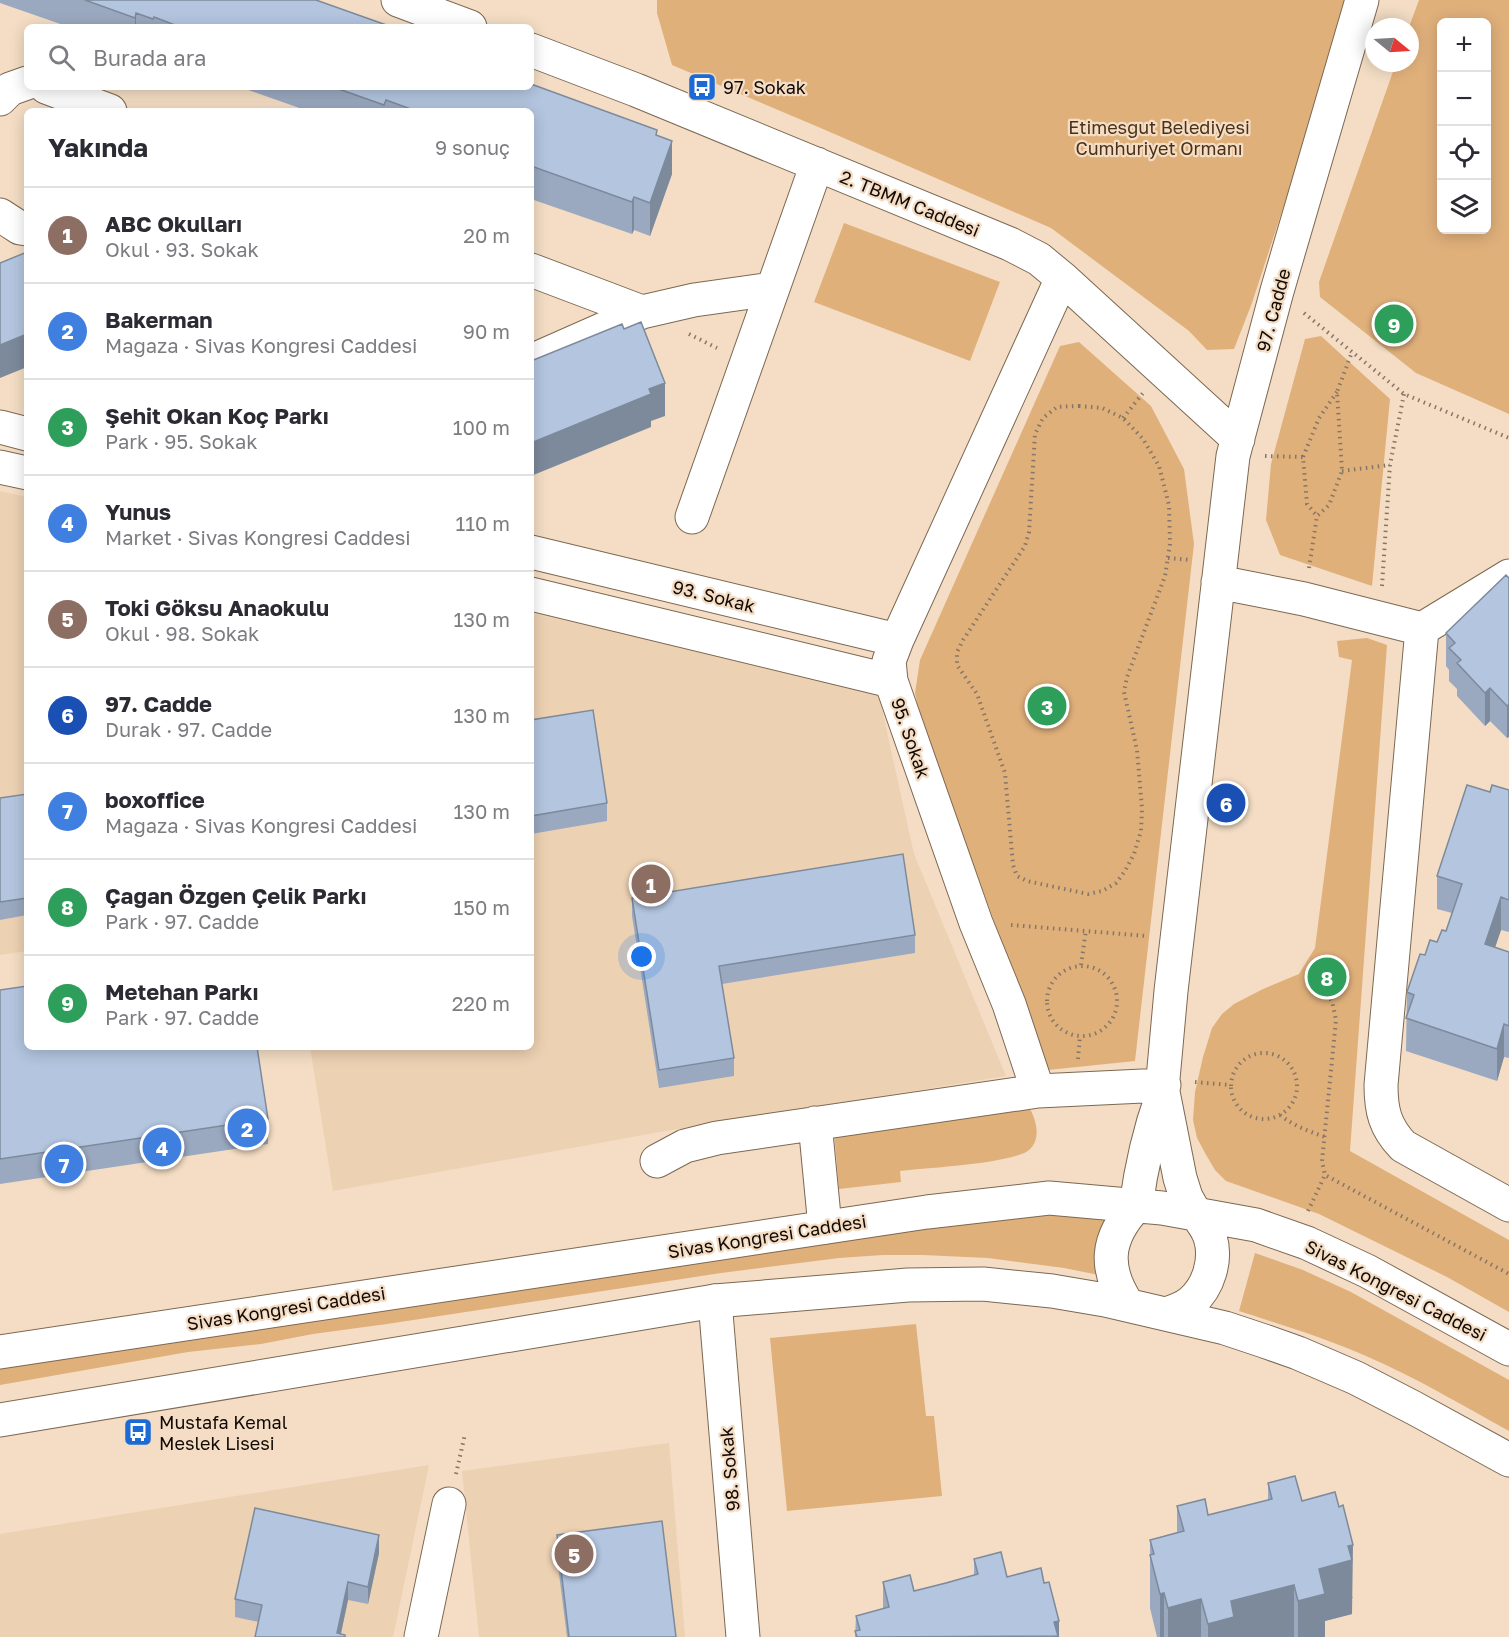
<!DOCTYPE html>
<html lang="tr">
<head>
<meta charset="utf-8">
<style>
	:root { --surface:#fff; --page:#f2f2f3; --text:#2b2b33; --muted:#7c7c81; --line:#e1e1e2; --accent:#2563eb }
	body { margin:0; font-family:"Golos Text",sans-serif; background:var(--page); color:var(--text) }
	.controls { position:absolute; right:18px; top:18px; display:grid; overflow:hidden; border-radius:9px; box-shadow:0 3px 15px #0003 }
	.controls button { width:54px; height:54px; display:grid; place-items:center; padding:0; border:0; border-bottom:2px solid var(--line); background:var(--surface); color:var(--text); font:30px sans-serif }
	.compass { position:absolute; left:1365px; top:18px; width:54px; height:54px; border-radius:50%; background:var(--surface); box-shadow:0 3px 15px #0003; rotate:108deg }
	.you { position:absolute; left:642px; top:957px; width:21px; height:21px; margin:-15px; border:4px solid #fff; border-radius:50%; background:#1a73e8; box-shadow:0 0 0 9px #1a73e833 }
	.badge { display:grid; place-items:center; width:39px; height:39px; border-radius:50%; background:var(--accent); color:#fff; font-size:20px; font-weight:700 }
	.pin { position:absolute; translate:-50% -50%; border:3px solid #fff; box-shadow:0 2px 6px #0006 }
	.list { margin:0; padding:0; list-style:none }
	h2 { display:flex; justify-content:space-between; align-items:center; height:78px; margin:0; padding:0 24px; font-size:26px }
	h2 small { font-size:20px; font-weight:400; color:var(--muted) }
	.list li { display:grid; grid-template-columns:39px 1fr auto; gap:18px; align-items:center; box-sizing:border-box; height:96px; padding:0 24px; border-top:2px solid var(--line) }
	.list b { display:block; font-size:22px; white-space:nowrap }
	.list p { margin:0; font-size:20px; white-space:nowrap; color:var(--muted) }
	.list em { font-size:20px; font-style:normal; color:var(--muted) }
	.icon { flex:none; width:33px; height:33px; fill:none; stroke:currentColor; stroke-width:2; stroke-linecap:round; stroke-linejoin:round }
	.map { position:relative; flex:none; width:1509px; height:1637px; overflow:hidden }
	.search { position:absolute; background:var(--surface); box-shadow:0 3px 15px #0003; left:24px; top:24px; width:510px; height:66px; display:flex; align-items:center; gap:15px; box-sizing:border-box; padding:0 21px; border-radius:9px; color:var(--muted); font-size:22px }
	.panel { position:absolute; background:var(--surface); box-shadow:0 3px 15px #0003; left:24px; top:108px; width:510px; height:942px; border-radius:9px }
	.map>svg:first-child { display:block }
	.built { fill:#edd1b3 }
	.green { fill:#e0b07b; fill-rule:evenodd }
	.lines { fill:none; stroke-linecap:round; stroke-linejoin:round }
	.minor-casing { stroke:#7c6852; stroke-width:35 }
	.major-casing { stroke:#7c6852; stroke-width:35 }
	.path { stroke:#867667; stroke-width:4; stroke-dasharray:1.5 4.5; stroke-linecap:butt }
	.minor { stroke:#fff; stroke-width:33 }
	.major { stroke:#fff; stroke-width:33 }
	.wall { fill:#9aa9c0 }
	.shaded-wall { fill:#7d8a9c }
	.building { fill:#b3c5df; stroke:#7d8a9c; stroke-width:1.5 }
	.labels { text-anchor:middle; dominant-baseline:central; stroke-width:4.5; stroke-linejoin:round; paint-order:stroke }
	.poi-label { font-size:18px; fill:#110a04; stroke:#f4ddc4; text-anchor:start }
	.park-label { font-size:18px; fill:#483116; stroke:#f4ddc4 }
	.street-label { font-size:18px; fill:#110a04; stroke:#f4ddc4 }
</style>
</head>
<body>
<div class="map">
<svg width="1509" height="1637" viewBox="0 0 1509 1637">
	<rect width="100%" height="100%" fill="#f4ddc4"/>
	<path class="built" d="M0 491 27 497V951L0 955Z
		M531 613 878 691 914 854 1006 1076 660 1132 333 1191 310 1047H531Z
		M669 1443 685 1637H479L462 1471Z
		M429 1465 393 1637H0V1534Z"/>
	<path class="green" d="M657 0H1351L1252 303 1234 349 1207 350 1189 331 1051 228 816 126 672 65 657 13Z
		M1419 0H1509V414L1416 373 1320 297 1319 282 1396 63H1410L1409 27ZM1442 22H1486V230H1442Z
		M844 223 1000 282 970 361 814 302Z
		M1321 336 1390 399 1372 586 1280 555 1266 520 1271 464 1305 339Z
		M1079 342 1151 406 1184 469 1194 544 1135 1061 1048 1070 921 720 915 693 920 660 1060 346Z
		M1367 638 1387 645 1350 1151 1509 1240V1312L1447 1277 1319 1214 1226 1181 1215 1170 1205 1153 1197 1138 1193 1120 1195 1092 1203 1057 1212 1028 1222 1014 1234 1004 1263 989 1299 974 1315 948 1352 660 1339 657 1337 641Z
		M1029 1107C1036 1119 1042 1139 1029 1150 1012 1164 925 1168 900 1171L901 1182 839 1189 834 1132Z
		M1045 1214 1106 1219 1099 1275 1064 1268 988 1258 923 1255H883L839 1258 721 1273 387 1324 313 1334 261 1344 188 1352 0 1385V1365L543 1287 617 1273 912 1225Z
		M1255 1253 1303 1270 1351 1292 1509 1380V1431C1462 1405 1415 1377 1366 1356 1325 1338 1282 1325 1239 1311Z
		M916 1324 926 1416H934L942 1496 787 1511 770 1338Z"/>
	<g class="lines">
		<g class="minor-casing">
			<path id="minor" d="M398 0 470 27
				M531 50 636 90 1010 244 1039 259 1062 278 1238 439
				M46 87 110 111
				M0 99 10 89 27 83
				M0 215 20 228 27 229
				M531 270 642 312
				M1062 278 897 640 889 661 891 681 976 923 1009 1004 1038 1091 1164 1085
				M531 361 642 312 694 300 772 289
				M0 427 27 434
				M0 467 27 473
				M692 517 817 164
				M531 552 897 640
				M1218 582 1304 599 1422 629 1509 576
				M531 594 891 681
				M1422 629 1381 1085C1381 1111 1385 1127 1403 1146L1509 1205
				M815 1123 825 1227
				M657 1161 685 1146 717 1138 1038 1091
				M1136 1206C1141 1168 1149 1132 1162 1096
				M1195 1213 1186 1197 1180 1178 1163 1092V1079L1171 991 1233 456 1277 291 1362 0
				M715 1301 743 1637
				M421 1637 449 1504"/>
		</g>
		<g class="major-casing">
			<path id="major" d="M1128 1305C1103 1268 1106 1238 1136 1206
				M1166 1314C1175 1311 1184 1308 1191 1302 1209 1287 1217 1259 1210 1237 1207 1228 1201 1220 1195 1213
				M0 1352 927 1212 1049 1198 1162 1208 1256 1225 1307 1243 1367 1271 1509 1349
				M0 1420 715 1301 908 1285 983 1284 1052 1291 1105 1300 1225 1328 1264 1341 1298 1353 1356 1378 1414 1408 1509 1460"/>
		</g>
		<path class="path" d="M1304 313 1404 394 1509 438
			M689 334 717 348
			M1337 392 1319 418 1303 457 1307 504 1317 516 1329 505 1342 471 1337 392 1352 352
			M1079 406 1102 408 1123 418 1143 439 1159 466 1169 505 1170 544 1165 576 1127 677 1124 692 1137 750 1142 809 1141 831 1134 854 1125 871 1116 883 1102 891 1088 894 1027 881 1017 876 1013 865 1005 773 977 694 957 665V652L963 640 1025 546 1029 532 1035 434 1043 418 1057 407Z
			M1123 418 1143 393
			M1265 456 1303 457
			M1342 471 1390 465
			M1168 558 1191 560
			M1309 568 1317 516
			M1382 586 1390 465 1404 394
			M1011 925 1147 936
			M1081 965 1086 930
			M1047 1001a35 35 0 1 1 70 0a35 35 0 1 1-70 0Z
			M1318 986 1332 1001 1336 1020 1322 1161 1325 1175
			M1231 1086a33 33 0 1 1 66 0a33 33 0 1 1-66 0Z
			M1078 1059 1080 1036
			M1195 1082 1230 1085
			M1280 1115C1294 1126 1308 1131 1325 1137
			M1308 1211 1325 1175 1509 1274
			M456 1474 465 1434"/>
		<use href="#minor" class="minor"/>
		<use href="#major" class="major"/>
	</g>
	<path class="wall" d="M0 0H316L392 27H69L0 3Z
		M240 87H531L657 136 672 174 650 236 634 230 632 234 531 199V111H308Z
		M1509 578 1507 738 1490 721 1485 726 1457 696V689L1449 681V670L1446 666V633Z
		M531 720 607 803V821L531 834Z
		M1509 790V932L1501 930 1495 947 1509 952V1058L1504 1057 1497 1081 1406 1051 1407 992 1425 955 1446 931 1452 913 1437 909V876L1490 792Z
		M27 794V915L0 920V798Z
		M632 898 915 935V953L722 984 734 1058V1076L659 1088 632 916Z
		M0 990 268 1119V1144L0 1184Z
		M1268 1483 1302 1501 1353 1598H1352V1614L1325 1621V1637H1157L1150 1608V1540L1177 1532V1506L1208 1515 1268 1500Z
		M557 1535 676 1637H567L557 1558Z
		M379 1553 368 1604 348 1600 341 1634 345 1637 259 1622 235 1617V1599Z
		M974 1559 1007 1577 1059 1637H855L856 1616 883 1609V1582L914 1591 974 1575Z"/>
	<path class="shaded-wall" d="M136 13V27H135V18Z
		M672 141V174L650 236V203Z
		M634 197V230L632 234V202Z
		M27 334V367L0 378V345Z
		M665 383V416L651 421V427L531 476V443L649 389Z
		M1490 688V721L1485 726V693Z
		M1509 704V737L1507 738V706Z
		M1501 897V930L1485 977V944Z
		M1504 1024V1057L1497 1081V1049Z
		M379 1535V1553L368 1604V1587Z
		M1353 1545 1352 1614 1325 1621V1637H1298V1601L1319 1569 1348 1546Z
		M348 1582V1600L340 1637 337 1633Z
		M1294 1585V1637H1208V1624L1231 1601Z
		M1164 1593V1637H1160V1594Z
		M1201 1599V1637H1168V1608Z
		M1059 1621V1637H1054V1622Z"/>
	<path class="building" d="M85 0H316L392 27H180L154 17 153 19 136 13 135 18Z
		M531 84 657 130 656 135 672 141 650 203 634 197 632 202 531 166V111H416L386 100 384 105 333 87H531Z
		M27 252V334L0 345V263Z
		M641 322 665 383 649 389 651 394 531 443V361L622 324 624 329Z
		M1506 575 1509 578V704L1507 706 1490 688 1485 693 1457 663 1461 660 1449 648 1455 643 1446 633Z
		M593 710 607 803 531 816V720Z
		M1467 785 1490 792 1492 785 1509 790V900L1501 897 1485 944 1509 952V1026L1504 1024 1497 1049 1406 1018 1414 995 1407 992 1420 954 1425 955 1430 940 1437 942 1442 930 1446 931 1462 884 1437 876Z
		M27 794V898L0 902V798Z
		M903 854 915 935 719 966 734 1058 659 1070 632 898Z
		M27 986V1047H257L268 1119 0 1159V990Z
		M1295 1476 1302 1501 1335 1492 1339 1507 1343 1505 1353 1545 1348 1546 1352 1560 1319 1569 1325 1594 1298 1601 1294 1585 1231 1601 1234 1617 1208 1624 1201 1599 1168 1608 1164 1593 1160 1594 1150 1555 1154 1554 1150 1540 1184 1531 1177 1506 1205 1499 1208 1515 1272 1499 1268 1483Z
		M255 1508 379 1535 368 1587 348 1582 337 1633 345 1635V1637H255L262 1605 235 1599Z
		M662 1521 676 1637H569L557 1535Z
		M1001 1552 1007 1577 1041 1568 1044 1583 1049 1582 1059 1621 1054 1622 1058 1636 857 1637 855 1631 860 1630 856 1616 889 1607 883 1582 910 1575 914 1591 946 1583 978 1574 974 1559Z"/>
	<defs>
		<g id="bus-square" transform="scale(1.5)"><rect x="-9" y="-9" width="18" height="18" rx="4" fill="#1b6ad5" stroke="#f4ddc4"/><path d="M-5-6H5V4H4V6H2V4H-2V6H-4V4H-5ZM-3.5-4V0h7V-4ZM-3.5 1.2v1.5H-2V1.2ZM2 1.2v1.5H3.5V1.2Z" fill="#fff"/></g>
	</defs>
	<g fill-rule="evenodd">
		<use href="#bus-square" x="702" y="87"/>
		<use href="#bus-square" x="138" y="1432"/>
	</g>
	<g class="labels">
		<g class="poi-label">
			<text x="723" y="87">97. Sokak</text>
			<text x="159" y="1422">Mustafa Kemal<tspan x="159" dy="21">Meslek Lisesi</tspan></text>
		</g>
		<g class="park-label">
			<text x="1159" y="127">Etimesgut Belediyesi<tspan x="1159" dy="21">Cumhuriyet Ormanı</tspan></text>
		</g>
		<g class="street-label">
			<text transform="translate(910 203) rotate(22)">2. TBMM Caddesi</text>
			<text transform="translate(1273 310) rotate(-75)">97. Cadde</text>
			<text transform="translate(714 596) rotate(14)">93. Sokak</text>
			<text transform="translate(911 738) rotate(71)">95. Sokak</text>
			<text transform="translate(767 1236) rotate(-9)">Sivas Kongresi Caddesi</text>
			<text transform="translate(1396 1290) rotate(27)">Sivas Kongresi Caddesi</text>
			<text transform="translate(286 1308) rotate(-9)">Sivas Kongresi Caddesi</text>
			<text transform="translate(729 1469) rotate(-95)">98. Sokak</text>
		</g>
	</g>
</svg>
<div class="controls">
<button>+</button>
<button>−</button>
<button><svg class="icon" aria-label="locate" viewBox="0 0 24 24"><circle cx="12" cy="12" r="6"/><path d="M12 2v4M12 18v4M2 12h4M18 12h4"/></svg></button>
<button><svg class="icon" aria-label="layers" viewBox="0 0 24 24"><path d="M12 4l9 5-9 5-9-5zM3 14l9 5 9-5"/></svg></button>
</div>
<svg class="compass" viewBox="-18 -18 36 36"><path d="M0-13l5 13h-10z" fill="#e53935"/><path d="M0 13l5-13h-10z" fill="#7c7c81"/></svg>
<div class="you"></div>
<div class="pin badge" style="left:651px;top:884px;background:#8d6e63">1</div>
<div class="pin badge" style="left:247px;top:1128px;background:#3f7fe0">2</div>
<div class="pin badge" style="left:1047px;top:706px;background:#2e9e5b">3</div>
<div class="pin badge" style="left:162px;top:1147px;background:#3f7fe0">4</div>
<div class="pin badge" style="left:574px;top:1554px;background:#8d6e63">5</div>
<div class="pin badge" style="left:1226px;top:803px;background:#1a4fb4">6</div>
<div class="pin badge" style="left:64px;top:1164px;background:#3f7fe0">7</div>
<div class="pin badge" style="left:1327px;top:977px;background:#2e9e5b">8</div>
<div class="pin badge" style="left:1394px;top:324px;background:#2e9e5b">9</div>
<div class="search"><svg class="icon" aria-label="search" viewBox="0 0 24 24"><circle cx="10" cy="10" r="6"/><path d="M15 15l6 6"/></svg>Burada ara</div>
<section class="panel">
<h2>Yakında<small>9 sonuç</small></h2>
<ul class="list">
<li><span class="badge" style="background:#8d6e63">1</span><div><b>ABC Okulları</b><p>Okul · 93. Sokak</p></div><em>20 m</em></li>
<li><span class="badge" style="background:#3f7fe0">2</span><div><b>Bakerman</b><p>Mağaza · Sivas Kongresi Caddesi</p></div><em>90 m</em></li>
<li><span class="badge" style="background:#2e9e5b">3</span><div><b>Şehit Okan Koç Parkı</b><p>Park · 95. Sokak</p></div><em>100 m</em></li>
<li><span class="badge" style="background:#3f7fe0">4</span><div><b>Yunus</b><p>Market · Sivas Kongresi Caddesi</p></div><em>110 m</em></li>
<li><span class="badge" style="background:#8d6e63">5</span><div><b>Toki Göksu Anaokulu</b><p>Okul · 98. Sokak</p></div><em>130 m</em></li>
<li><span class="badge" style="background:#1a4fb4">6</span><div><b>97. Cadde</b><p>Durak · 97. Cadde</p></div><em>130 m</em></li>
<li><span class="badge" style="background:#3f7fe0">7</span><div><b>boxoffice</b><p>Mağaza · Sivas Kongresi Caddesi</p></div><em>130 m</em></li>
<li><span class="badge" style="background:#2e9e5b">8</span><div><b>Çağan Özgen Çelik Parkı</b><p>Park · 97. Cadde</p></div><em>150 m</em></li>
<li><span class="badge" style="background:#2e9e5b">9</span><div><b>Metehan Parkı</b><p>Park · 97. Cadde</p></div><em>220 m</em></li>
</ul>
</section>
</div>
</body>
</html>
